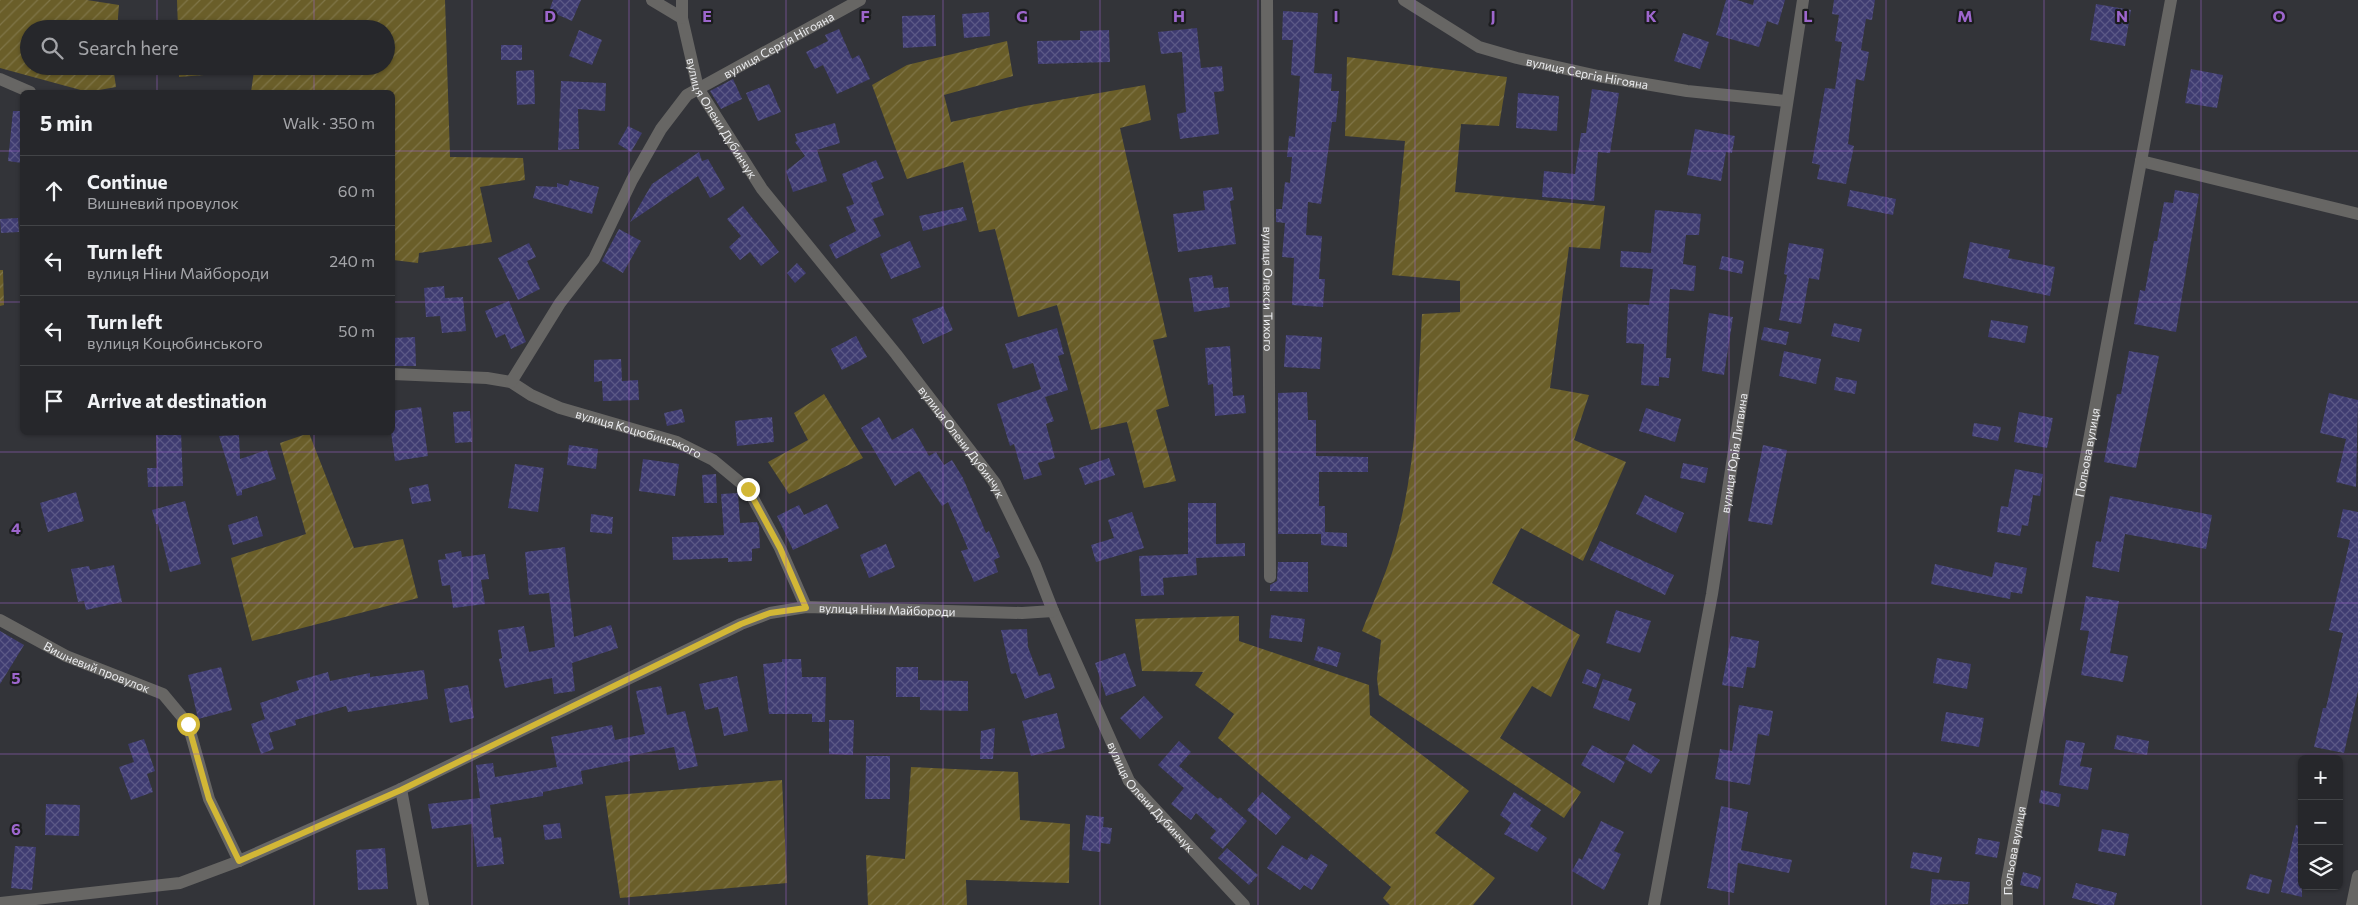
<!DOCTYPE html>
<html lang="en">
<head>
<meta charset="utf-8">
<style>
	:root { --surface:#26272b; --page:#2e2f33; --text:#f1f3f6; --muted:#a4a5a9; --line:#424447 }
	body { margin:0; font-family:Commissioner,sans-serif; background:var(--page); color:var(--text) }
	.controls { position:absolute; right:15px; bottom:15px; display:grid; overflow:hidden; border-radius:8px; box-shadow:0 1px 4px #0004 }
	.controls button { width:45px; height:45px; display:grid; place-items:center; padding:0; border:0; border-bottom:1px solid var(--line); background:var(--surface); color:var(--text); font:25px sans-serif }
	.stop { position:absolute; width:15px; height:15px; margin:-11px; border:4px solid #d2b736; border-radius:50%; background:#fff }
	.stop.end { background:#d2b736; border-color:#fff; box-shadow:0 1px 5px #0008 }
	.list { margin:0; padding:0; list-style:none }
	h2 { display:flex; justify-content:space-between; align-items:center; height:65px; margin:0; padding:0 20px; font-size:21px }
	h2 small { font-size:16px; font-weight:400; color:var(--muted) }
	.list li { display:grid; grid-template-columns:32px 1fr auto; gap:15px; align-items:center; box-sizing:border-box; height:70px; padding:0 20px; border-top:1px solid var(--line) }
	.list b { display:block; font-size:19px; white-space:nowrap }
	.list p { margin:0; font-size:16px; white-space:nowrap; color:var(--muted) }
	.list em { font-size:16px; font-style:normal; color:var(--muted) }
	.icon { flex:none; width:28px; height:28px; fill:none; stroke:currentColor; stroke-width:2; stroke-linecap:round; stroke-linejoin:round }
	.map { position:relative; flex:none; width:2358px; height:905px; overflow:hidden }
	.search { position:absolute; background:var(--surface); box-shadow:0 1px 4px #0004; left:20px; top:20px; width:375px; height:55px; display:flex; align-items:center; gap:12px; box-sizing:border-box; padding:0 18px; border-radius:28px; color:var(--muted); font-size:19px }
	.panel { position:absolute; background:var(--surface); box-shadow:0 1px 4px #0004; left:20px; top:90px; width:375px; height:345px; border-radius:8px }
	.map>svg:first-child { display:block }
	.garden { fill:url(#garden-furrows) }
	.building { fill:url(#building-cross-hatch) }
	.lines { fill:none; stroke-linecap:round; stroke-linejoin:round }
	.minor { stroke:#676664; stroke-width:12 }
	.route { stroke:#d2b736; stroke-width:6 }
	.grid { fill:none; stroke:#9d66cd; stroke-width:1; stroke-opacity:0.55 }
	.labels { text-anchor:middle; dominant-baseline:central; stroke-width:4.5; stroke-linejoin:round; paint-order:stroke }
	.street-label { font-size:12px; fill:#ebecef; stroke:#1b1c1e }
	.grid-label { font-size:16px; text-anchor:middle; font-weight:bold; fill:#9d66cd; stroke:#1b1c1e; stroke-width:4.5; stroke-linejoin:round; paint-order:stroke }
</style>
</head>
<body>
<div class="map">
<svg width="2358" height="905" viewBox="0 0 2358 905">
	<defs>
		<pattern id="garden-furrows" width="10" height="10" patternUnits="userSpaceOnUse" patternTransform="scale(1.25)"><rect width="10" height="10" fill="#6a5e29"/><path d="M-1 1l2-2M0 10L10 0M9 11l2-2" fill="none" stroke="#7f7548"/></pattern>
		<pattern id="building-cross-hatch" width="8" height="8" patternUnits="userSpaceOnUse" patternTransform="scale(1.25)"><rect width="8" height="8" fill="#3f3c71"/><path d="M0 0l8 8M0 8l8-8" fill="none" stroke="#5b5886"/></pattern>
	</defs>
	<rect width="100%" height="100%" fill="#333439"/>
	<path class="garden" d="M0 0H87L119 5 117 29H29V66H113L116 87 88 92 0 68Z
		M177 0H445L450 157 523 158 525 180 480 187 492 242 419 253 418 263 393 260 392 92H251L254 71 179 77V66H386V29H178Z
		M1007 41 1013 76 944 95 951 122 1025 106 1145 85 1151 120 1120 128 1167 337 1153 340 1169 406 1156 410 1176 481 1144 488 1127 422 1091 430 1057 305 1018 317 995 229 979 232 963 162 907 179 872 85 907 65Z
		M1347 57 1507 77 1499 126 1461 124 1455 192 1605 206 1600 249 1569 247 1550 388 1589 395 1574 440 1626 462 1583 561 1521 528 1492 583 1580 635 1551 697 1532 686 1500 738 1581 792 1564 818 1379 695 1377 679 1381 640 1362 631C1372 605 1384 579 1392 553 1416 476 1418 394 1422 314L1460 312V281L1392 275 1405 141 1345 136Z
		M0 270H3L4 305 0 306Z
		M824 394 863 458 789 494 768 462 808 440 794 413Z
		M309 433 354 548 403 539 418 598 252 641 231 558 306 534 280 443Z
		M1239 616V641L1369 685 1370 715 1469 791 1435 833 1495 878 1473 905H1390L1383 898 1391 887 1218 738 1234 714 1195 685 1203 672 1142 671 1135 619Z
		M911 767 1018 772 1020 820 1070 824 1069 883 966 880 967 905H868L866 855 905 859Z
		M782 780 787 883 620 898 605 796Z"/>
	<path class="building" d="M553 0H581L572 21 549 11Z
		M1726 0H1737L1753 5 1754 0H1785L1778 25 1767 21 1759 47 1716 35Z
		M1834 0H1875L1872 20 1866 19 1861 50 1869 52 1864 81 1856 79 1848 144 1854 146 1846 184 1817 179 1820 165 1812 163 1825 88 1835 89 1842 42 1835 41 1839 15 1832 14Z
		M2096 4 2131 10 2125 46 2090 40Z
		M1283 11 1318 13 1314 73 1332 74 1331 91H1339L1336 122H1332L1321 204 1308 202 1306 235 1322 236 1319 279H1325L1323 307 1292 305 1294 258 1282 257 1285 223 1276 222V209H1282L1285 182 1290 183 1292 157H1287L1289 136 1295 137 1300 76 1291 75 1293 40H1282Z
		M989 12 990 36 964 38 962 14Z
		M935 15 936 46 903 48 902 16Z
		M1197 28 1201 68 1222 66 1224 91 1214 92 1219 134 1180 139 1177 114 1186 112 1182 52 1161 54 1158 32Z
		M839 29 852 59 859 55 870 79 837 94 823 65 815 69 806 52 828 41 825 35Z
		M579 30 602 40 592 65 569 56Z
		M1109 30 1110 62 1038 64 1037 41 1080 40V31Z
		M1683 33 1709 42 1700 69 1674 61Z
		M501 45H522V60H501Z
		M2191 69 2223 75 2217 108 2185 103Z
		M534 70 535 104 517 105 516 71Z
		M733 79 742 99 721 109 710 91Z
		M561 81 606 83 605 111 578 109 579 149 558 150Z
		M769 84 781 112 758 121 746 93Z
		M1592 89 1619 93 1610 153 1598 152 1594 201 1542 197 1544 171 1575 174 1581 133H1586Z
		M1518 93 1559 96 1557 131 1516 128Z
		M13 111H22V163L8 161Z
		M835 123 840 143 817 150 827 181 793 192 786 171 805 156 795 142 797 141 795 134Z
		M628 126 642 133 631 152 618 144Z
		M1695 129 1735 136 1732 153 1726 152 1721 181 1687 175Z
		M699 152 702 161 708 159 725 189 710 198 698 176 630 222 652 184Z
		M876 160 884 178 871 183 884 215 873 219 881 236 836 259 829 245 856 231 846 207 854 204 842 174Z
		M570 180 599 187 592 214 533 198 536 186 557 187V183L568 186Z
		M1232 187 1234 200 1230 201 1236 244 1178 252 1173 214 1205 210 1203 191Z
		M1850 190 1896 199 1893 215 1847 206Z
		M2175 190 2199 194 2176 332 2134 324 2140 290 2145 291 2154 241H2157L2164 202 2173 203Z
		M743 206 779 252 761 266 750 252 740 260 729 247 741 236 727 219Z
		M963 207 967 220 923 231 919 216Z
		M1655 210 1701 214 1699 235H1686L1683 264 1696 266 1694 291 1670 289 1666 358H1671L1669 378 1659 377V386L1641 385 1644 344 1626 343 1628 304 1649 305 1653 269 1620 267 1621 251 1651 253Z
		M18 218 19 232 1 233 0 219Z
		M619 229 641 241 623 273 602 261Z
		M910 241 921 267 891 279 880 254Z
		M1970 242 2010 250 2008 258 2055 267 2050 296 1963 278Z
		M529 243 536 257 527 261 540 289 518 300 498 258Z
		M1789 243 1824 249 1819 280 1809 278 1801 324 1779 320 1787 275 1784 274Z
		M1722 256 1744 261 1742 274 1719 269Z
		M797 263 806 273 795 283 787 273Z
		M1212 275 1214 288 1228 287 1230 307 1194 312 1189 278Z
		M444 286 445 298 463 297 466 331 442 333 440 316 426 317 424 288Z
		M509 301 526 342 511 349 505 334 496 338 485 311Z
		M943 306 953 330 923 344 912 319Z
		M1709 313 1733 317 1724 375 1702 371Z
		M1991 320 2028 326 2025 343 1988 337Z
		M1834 323 1862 329 1859 342 1831 336Z
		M1764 327 1789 332 1786 345 1761 340Z
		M1057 328 1064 354 1058 356 1068 390 1045 397 1054 421 1046 424 1055 458 1038 463 1042 475 1024 480 1014 444 1010 446 997 404 1041 389 1033 363 1013 369 1005 344Z
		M1286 335 1322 337 1320 369 1284 367Z
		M856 336 867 357 842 370 831 349Z
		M415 337 416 366H392V338Z
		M1230 346 1233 396 1244 395 1246 413 1215 416 1213 384 1208 385 1205 348Z
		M1784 351 1821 359 1816 384 1779 376Z
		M2129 351 2159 356 2136 468 2104 462 2117 394H2121Z
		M621 359 622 381 638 380 639 400 603 401 602 381 594 382V360Z
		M1836 377 1857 381 1855 394 1834 390Z
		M1307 392 1308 420H1316V456L1368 457V472H1319V506H1325V532L1347 533V547L1321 545V534H1278V393Z
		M2329 393 2358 400 2356 487 2336 482 2346 439 2320 433Z
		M421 407 428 456 395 461 391 432 392 411Z
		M1646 408 1681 419 1675 442 1639 431Z
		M682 409 685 422 667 426 664 413Z
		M470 411 472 442 455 443 453 412Z
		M2019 412 2053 418 2047 448 2014 442Z
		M772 417 774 442 737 446 735 421Z
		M879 417 892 440 913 428 929 456 936 452 944 465 952 460 963 478 986 533 989 531 1000 557 994 560 998 572 974 582 961 551 968 549 948 502 942 506 919 471 895 486 861 428Z
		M1974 423 2001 427 1998 441 1972 436Z
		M156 432H181L183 486 148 487 147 468H157Z
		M239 435 240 459 267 450 276 479 242 490V495L237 496 219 436Z
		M569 445 598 449 596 469 567 465Z
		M1763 445 1787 450 1772 525 1748 521Z
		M1109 458 1115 475 1085 485 1079 468Z
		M643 459 679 464 675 496 639 491Z
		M1683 463 1708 468 1705 483 1680 478Z
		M515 464 544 468 538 512 508 508Z
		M2015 469 2043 474 2040 496 2033 495 2028 526 2022 525 2020 536 1997 532 2001 506 2008 507Z
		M716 474 717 503H704L702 475Z
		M428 484 431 501 412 504 409 488Z
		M76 492 84 521 48 532 40 503Z
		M738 493 740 523 757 522 759 527 760 548 752 549V561L728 562V558L673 560 672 537 724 535 721 494Z
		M1645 495 1684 513 1676 533 1636 514Z
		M2110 496 2212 515 2206 549 2125 534 2119 572 2092 567 2096 541 2101 542Z
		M185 501 201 564 170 572 158 524H156L152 510Z
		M1188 503H1216V544L1245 543V556L1196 558 1197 575 1163 578 1164 595 1141 596 1139 556 1188 554Z
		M827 504 839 528 793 550 777 516 799 505 804 515Z
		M2343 509 2358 512V691L2344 753 2314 747 2323 708H2326L2343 633 2329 630 2350 540 2337 537Z
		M1132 512 1144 548 1096 562 1091 545 1114 538 1108 520Z
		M591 514 613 517 612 534 590 532Z
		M257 516 263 536 233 545 228 525Z
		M1600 541 1674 575 1665 595 1590 560Z
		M886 544 895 567 869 578 860 555Z
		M565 547 574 637 611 625 618 648 572 663 575 691 554 694 552 678 505 688 499 659 502 658 498 630 524 626 529 652 555 647 549 593 529 595 525 552Z
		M461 551 462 557 485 554 489 579 481 580 485 604 453 608 450 585 442 586 438 560 446 559 445 554Z
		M1278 562H1308V592L1270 591V585L1277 581Z
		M1995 562 2027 568 2022 594 2011 592 2010 599 1931 584 1935 564 1992 577Z
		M114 565 122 602 86 610 84 601 78 602 71 569 89 566 90 570Z
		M2086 596 2119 601 2110 653 2128 656 2123 682 2081 675 2089 631 2080 630Z
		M1616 610 1651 621 1640 653 1606 643Z
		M1271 615 1305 619 1302 642 1269 638Z
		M1027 629 1028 647 1039 676 1050 673 1055 688 1025 699 1016 673 1011 674 1001 630Z
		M0 631 24 645 0 684Z
		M1731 636 1759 641 1755 668 1747 667 1743 688 1722 685Z
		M1318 646 1341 653 1337 667 1314 660Z
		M1125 653 1136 686 1106 696 1095 663Z
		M1937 658 1971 664 1967 689 1933 683Z
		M782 659H801L802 677H826L825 722H812V714H769L763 664 782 662Z
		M221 667 232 710 198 719 188 675Z
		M896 667H918V680L968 681V711L920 710V697H896Z
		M1587 669 1601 674 1596 688 1582 683Z
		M424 670 428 699 348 712 346 706 295 720 296 725 269 733 274 749 261 754 251 724 265 719 260 703 299 690 296 681 328 672 330 681 370 673V677Z
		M737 676 748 731 724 736 718 707 705 710 699 684Z
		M1603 679 1632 689 1628 700 1636 703 1629 721 1593 708Z
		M468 685 474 718 450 723 444 689Z
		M661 686 667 715 685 711 698 766 679 770 674 747 629 756 630 761 581 771 583 784 543 792V796L490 805 494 838 501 837 504 864 477 867 472 824 432 829 428 804 480 798 476 765 493 763 495 777 557 767 551 737 612 725 615 740 645 734 636 691Z
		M1144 696 1163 717 1140 739 1120 718Z
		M1739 705 1773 711 1769 736 1758 734 1750 785 1715 779 1720 749 1732 751Z
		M1946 712 1984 718 1979 747 1941 741Z
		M1057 713 1065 748 1031 756 1022 721Z
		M829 720H854L853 755 829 754Z
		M995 728 993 759H980L981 731Z
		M2117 735 2149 741 2147 755 2114 749Z
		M144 739 155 771 147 774 153 792 131 800 119 767 134 762 128 744Z
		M2066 740 2085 743 2080 766 2092 768 2088 790 2059 785Z
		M1179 741 1191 752 1179 766 1218 799 1220 797 1247 821 1223 849 1210 838 1216 831 1196 813 1191 820 1171 804 1184 788 1158 765Z
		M1633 744 1660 760 1651 774 1625 759Z
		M1592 745 1625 762 1614 783 1581 765Z
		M866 756H890V799H865Z
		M2041 790 2061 794 2059 807 2039 803Z
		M1262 792 1291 817 1276 835 1247 810Z
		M1514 792 1541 810 1530 826 1547 838 1537 852 1504 834 1511 823 1500 815Z
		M46 804 80 805 79 836 45 835Z
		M1721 806 1748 812 1741 850 1792 860 1789 873 1738 863 1734 893 1707 888Z
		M1086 815 1104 817 1103 827 1112 828 1110 844 1101 843 1100 852 1082 850Z
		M1601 821 1624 832 1614 851 1621 854 1604 890 1572 871 1579 858 1582 860Z
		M560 823 562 838 545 840 543 825Z
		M2296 825 2302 826V897L2281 892Z
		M2102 829 2129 834 2125 856 2098 851Z
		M1978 838 2000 842 1997 858 1975 854Z
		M1282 845 1307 860 1311 854 1328 865 1312 890 1304 885 1300 890 1267 868Z
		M15 846 36 847 32 890 11 888Z
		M385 848 388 889 358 890 356 850Z
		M1227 848 1258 875 1249 885 1218 858Z
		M1913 852 1942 857 1939 873 1910 868Z
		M2023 872 2041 877 2038 889 2020 885Z
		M2250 874 2272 880 2269 894 2246 889Z
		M1932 879 1970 882 1968 904 1930 905Z
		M2076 883 2117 893 2114 905H2100L2072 898Z"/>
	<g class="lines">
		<g class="minor">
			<path id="s1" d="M652 0 682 18 698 88 762 189 896 354 995 483 1035 565 1053 611 1129 781 1244 905"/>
			<path id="s2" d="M1267 0 1270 577"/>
			<path id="s3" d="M1404 0 1479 47 1517 58 1598 76 1687 91 1786 101"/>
			<path d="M682 18V0"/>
			<path d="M0 79 30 92"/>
			<path d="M2141 161 2358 214"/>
			<path id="s4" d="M392 374 487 378 511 382 531 395 560 408 677 442 713 460 748 489 780 548 806 607"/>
			<path id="s5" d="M511 382 560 303 594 259 632 180 661 129 687 95 860 0"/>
			<path id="s6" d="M0 620 66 656 163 694 188 724 209 799 239 861"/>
			<path d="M401 789 423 905"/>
			<path id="s7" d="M0 903 180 883 239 861 401 789 741 624 770 613 806 607 1022 613 1053 611"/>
			<path id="s8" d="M1654 905 1712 594 1803 0"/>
			<path id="s9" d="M2007 905V881L2171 0"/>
			<path d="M2352 905 2358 876"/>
		</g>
	</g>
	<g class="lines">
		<path class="route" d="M188 724 209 799 239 861 401 790 741 624 770 613 806 608 780 548 748 489"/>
	</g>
	<path class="grid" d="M157 0V29M314 0V29M472 0V905M629 0V905M786 0V905M943 0V905M1100 0V905M1258 0V905M1415 0V905M1572 0V905M1729 0V905M1886 0V905M2044 0V905M2201 0V905M157 66V92M314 66V92M0 151H22M392 151H2358M0 302H22M392 302H2358M157 432V905M314 432V905M0 452H2358M0 603H2358M0 754H2358"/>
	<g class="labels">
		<g class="street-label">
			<text stroke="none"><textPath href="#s5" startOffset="442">вулиця Сергія Нігояна</textPath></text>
			<text stroke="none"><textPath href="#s3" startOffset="200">вулиця Сергія Нігояна</textPath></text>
			<text stroke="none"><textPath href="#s1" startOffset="144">вулиця Олени Дубинчук</textPath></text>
			<text stroke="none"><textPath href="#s2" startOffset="289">вулиця Олекси Тихого</textPath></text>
			<text stroke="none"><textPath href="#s4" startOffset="258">вулиця Коцюбинського</textPath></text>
			<text stroke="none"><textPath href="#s1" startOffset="549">вулиця Олени Дубинчук</textPath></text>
			<text stroke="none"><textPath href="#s9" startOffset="460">Польова вулиця</textPath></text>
			<text stroke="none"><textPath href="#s8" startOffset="459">вулиця Юрія Литвина</textPath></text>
			<text stroke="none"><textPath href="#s7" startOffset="948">вулиця Ніни Майбороди</textPath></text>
			<text stroke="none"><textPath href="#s6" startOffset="108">Вишневий провулок</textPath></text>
			<text stroke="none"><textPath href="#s1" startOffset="954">вулиця Олени Дубинчук</textPath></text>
			<text stroke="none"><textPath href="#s9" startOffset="55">Польова вулиця</textPath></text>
		</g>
	</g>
	<g class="grid-label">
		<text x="550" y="22">D</text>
		<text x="707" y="22">E</text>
		<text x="865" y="22">F</text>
		<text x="1022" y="22">G</text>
		<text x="1179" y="22">H</text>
		<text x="1336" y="22">I</text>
		<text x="1493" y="22">J</text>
		<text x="1651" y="22">K</text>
		<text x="1808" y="22">L</text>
		<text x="1965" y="22">M</text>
		<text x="2122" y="22">N</text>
		<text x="2279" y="22">O</text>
		<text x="16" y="534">4</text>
		<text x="16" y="684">5</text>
		<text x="16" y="835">6</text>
	</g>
</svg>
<div class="controls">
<button>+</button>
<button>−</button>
<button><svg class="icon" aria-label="layers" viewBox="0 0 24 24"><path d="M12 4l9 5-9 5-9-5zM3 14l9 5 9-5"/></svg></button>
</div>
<div class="stop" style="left:188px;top:724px"></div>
<div class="stop end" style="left:748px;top:489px"></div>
<div class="search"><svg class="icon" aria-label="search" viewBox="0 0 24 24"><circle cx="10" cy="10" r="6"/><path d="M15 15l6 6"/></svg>Search here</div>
<section class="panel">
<h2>5 min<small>Walk · 350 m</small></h2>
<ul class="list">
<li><svg class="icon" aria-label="ahead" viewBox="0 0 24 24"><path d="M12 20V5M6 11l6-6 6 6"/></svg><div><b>Continue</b><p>Вишневий провулок</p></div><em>60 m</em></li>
<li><svg class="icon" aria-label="left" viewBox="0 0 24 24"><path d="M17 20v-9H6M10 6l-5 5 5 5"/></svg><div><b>Turn left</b><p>вулиця Ніни Майбороди</p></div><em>240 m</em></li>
<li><svg class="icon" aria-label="left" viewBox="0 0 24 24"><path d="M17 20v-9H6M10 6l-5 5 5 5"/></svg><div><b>Turn left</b><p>вулиця Коцюбинського</p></div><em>50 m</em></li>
<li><svg class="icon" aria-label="arrive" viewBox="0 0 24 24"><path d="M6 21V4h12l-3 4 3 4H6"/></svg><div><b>Arrive at destination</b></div></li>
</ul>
</section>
</div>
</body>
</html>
